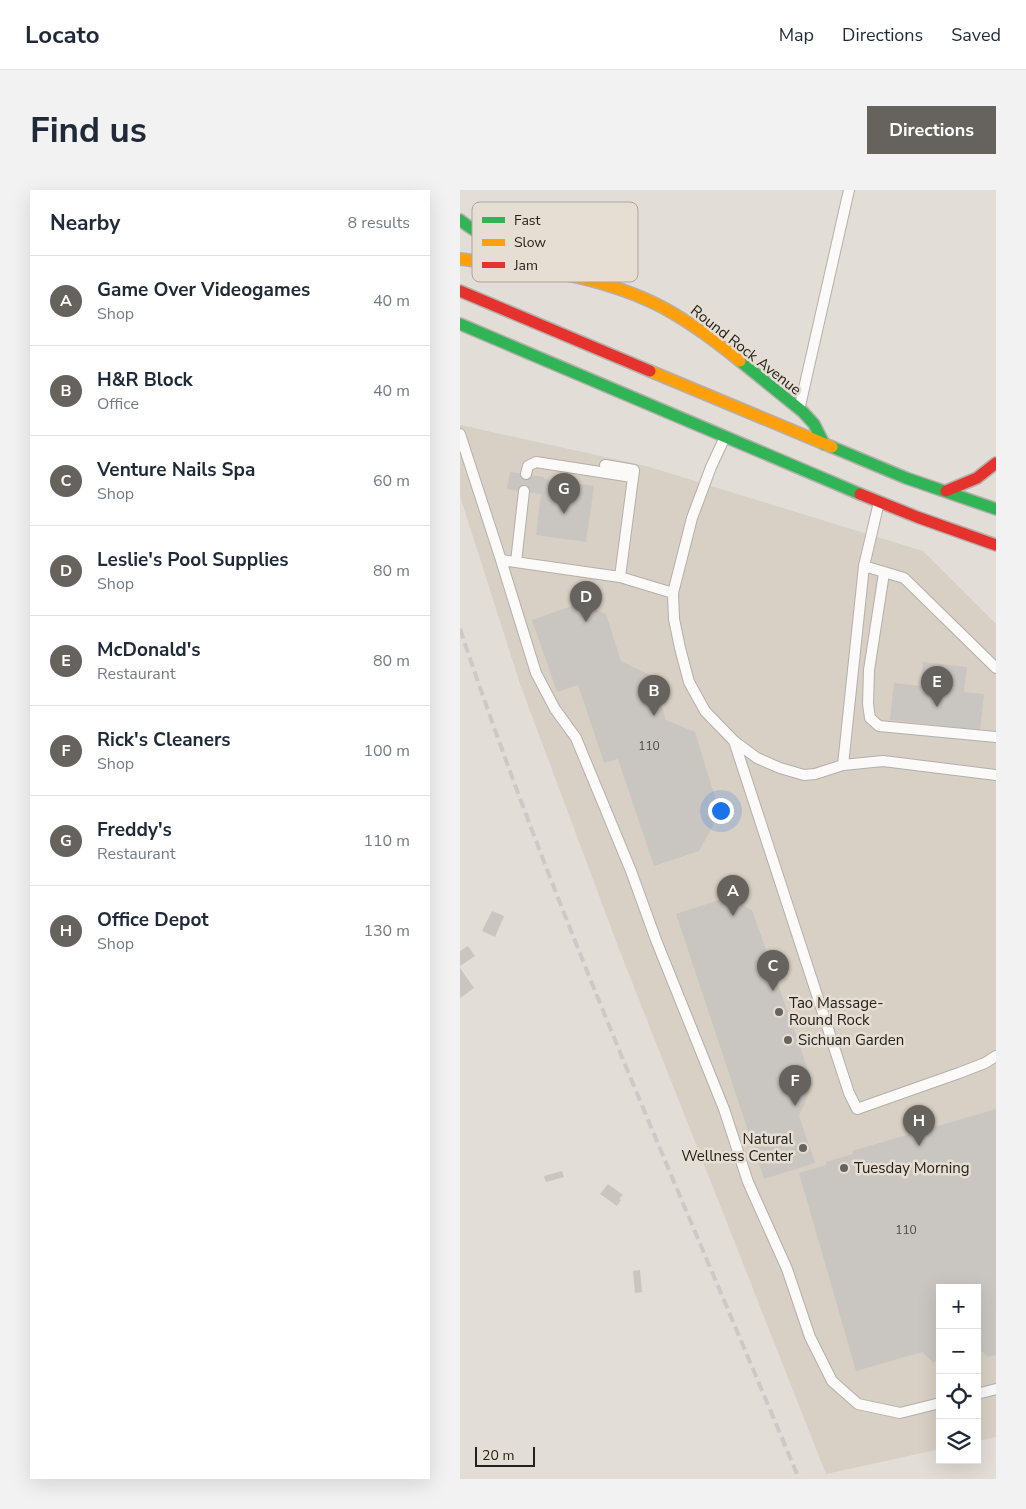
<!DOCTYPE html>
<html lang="en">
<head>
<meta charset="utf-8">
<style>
	:root { --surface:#fff; --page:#f2f2f3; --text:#1f2937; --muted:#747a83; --line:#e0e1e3; --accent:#66635e }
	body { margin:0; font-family:"Nunito Sans",sans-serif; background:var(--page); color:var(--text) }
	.controls { position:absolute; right:15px; bottom:15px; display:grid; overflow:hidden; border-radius:0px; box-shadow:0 5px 20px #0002 }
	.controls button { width:45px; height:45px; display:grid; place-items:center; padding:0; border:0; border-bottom:1px solid var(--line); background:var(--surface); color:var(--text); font:25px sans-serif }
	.scale { position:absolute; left:15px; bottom:12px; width:60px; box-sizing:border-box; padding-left:5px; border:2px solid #23211d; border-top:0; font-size:14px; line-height:18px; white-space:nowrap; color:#23211d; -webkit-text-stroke:4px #e6ded3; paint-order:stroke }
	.you { position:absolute; left:260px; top:620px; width:18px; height:18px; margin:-12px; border:4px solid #fff; border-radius:50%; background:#1a73e8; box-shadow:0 0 0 8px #1a73e833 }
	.badge { display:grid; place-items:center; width:32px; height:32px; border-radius:50%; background:var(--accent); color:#fff; font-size:16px; font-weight:700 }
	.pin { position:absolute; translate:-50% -41px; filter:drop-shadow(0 1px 2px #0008) }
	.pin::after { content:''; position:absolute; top:26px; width:18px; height:15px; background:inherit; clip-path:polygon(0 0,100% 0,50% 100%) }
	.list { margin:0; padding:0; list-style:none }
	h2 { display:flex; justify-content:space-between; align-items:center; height:65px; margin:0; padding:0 20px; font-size:21px }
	h2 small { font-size:16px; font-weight:400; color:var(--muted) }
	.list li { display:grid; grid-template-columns:32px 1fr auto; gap:15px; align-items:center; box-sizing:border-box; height:90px; padding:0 20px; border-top:1px solid var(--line) }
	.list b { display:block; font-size:19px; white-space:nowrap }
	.list p { margin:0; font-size:16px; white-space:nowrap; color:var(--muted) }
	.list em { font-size:16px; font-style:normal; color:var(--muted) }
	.icon { flex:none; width:28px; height:28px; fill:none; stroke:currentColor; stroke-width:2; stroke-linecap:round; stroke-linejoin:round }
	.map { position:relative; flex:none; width:536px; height:1289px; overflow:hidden; border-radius:0px }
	header { display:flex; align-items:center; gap:30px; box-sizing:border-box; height:70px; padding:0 25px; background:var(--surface); border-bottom:1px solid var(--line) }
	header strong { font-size:24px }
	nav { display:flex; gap:28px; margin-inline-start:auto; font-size:18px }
	.intro { display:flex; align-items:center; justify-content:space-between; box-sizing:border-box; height:120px; padding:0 30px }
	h1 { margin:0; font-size:35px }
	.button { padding:12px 22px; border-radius:0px; background:var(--accent); color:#fff; font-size:18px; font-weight:700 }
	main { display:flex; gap:30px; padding:0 30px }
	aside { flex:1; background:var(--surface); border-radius:0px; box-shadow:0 5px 20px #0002 }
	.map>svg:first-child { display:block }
	.built { fill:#d8d0c4 }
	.building { fill:#c9c5c0 }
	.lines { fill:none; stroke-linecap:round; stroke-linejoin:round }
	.lane-casing { stroke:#b3afaa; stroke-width:12 }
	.fast-casing { stroke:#b3afaa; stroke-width:14 }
	.slow-casing { stroke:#b3afaa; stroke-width:14 }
	.jam-casing { stroke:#b3afaa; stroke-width:14 }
	.lane { stroke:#fbfaf9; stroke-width:10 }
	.fast { stroke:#30b455; stroke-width:11 }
	.slow { stroke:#ff9f0a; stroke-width:11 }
	.jam { stroke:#e5322d; stroke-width:11 }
	.rail { stroke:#cbcac9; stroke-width:4; stroke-dasharray:10 5; stroke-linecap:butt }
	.poi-dot { fill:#66635e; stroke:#e6ded3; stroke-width:2 }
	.labels { text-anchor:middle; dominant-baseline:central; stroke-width:5; stroke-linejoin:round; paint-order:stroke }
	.number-label { font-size:12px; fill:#4c4a46 }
	.street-label { font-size:15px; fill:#23211d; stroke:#e6ded3 }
	.poi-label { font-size:15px; fill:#23211d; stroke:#e6ded3; text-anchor:start }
	.key { fill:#e6ded3; stroke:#aca59c; stroke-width:1 }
	.key-label { font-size:14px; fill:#23211d }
</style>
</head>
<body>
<header>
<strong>Locato</strong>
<nav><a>Map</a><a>Directions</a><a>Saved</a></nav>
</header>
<div class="intro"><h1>Find us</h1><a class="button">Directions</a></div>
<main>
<aside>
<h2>Nearby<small>8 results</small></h2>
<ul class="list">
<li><span class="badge">A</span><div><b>Game Over Videogames</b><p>Shop</p></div><em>40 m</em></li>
<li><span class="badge">B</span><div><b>H&amp;R Block</b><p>Office</p></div><em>40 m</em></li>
<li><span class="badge">C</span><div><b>Venture Nails Spa</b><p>Shop</p></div><em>60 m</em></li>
<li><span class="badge">D</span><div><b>Leslie's Pool Supplies</b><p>Shop</p></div><em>80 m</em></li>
<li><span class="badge">E</span><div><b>McDonald's</b><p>Restaurant</p></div><em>80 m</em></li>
<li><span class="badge">F</span><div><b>Rick's Cleaners</b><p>Shop</p></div><em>100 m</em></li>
<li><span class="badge">G</span><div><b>Freddy's</b><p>Restaurant</p></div><em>110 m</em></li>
<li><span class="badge">H</span><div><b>Office Depot</b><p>Shop</p></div><em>130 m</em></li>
</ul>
</aside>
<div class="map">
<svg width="536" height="1289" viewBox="0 0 536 1289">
	<rect width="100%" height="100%" fill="#e2ddd7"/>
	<path class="built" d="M0 235 186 276 463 361 536 434V1247L517 1251V1098H480V1259L366 1284 159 759 60 494 0 306Z"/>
	<path class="building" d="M50 282 84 287V289L134 296 126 352 76 345 81 304 47 299Z
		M120 413 146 424 161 471 192 486 206 530 235 542 260 623 239 661 194 676 158 569 144 573 118 495 97 502 72 430Z
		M463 472 507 477 504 502 524 504 520 540 430 530 434 493 461 496Z
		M268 707 292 720 353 894 339 926 355 973 304 989 216 724Z
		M32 721 44 726 35 747 22 741Z
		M8 756 15 766 0 776V761Z
		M0 778 14 798 0 808Z
		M536 919V1165L528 1167 517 1157V1098H480V1166L474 1173 462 1162 396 1181 339 983 366 975V972L393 964 392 961Z
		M102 981 104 987 86 992 84 986Z
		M148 994 163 1005 159 1009 161 1010 157 1016 140 1004Z
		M180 1080 182 1102 175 1103 173 1081Z"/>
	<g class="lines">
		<g class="lane-casing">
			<path id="lane" d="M340 216 389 0
				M0 244 41 370 160 387 213 403
				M264 249 251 277 232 328 213 403 214 429 220 458 229 492 245 521 274 551 297 568 320 578 344 585 355 584 383 575 423 571 536 585
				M145 275 174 280 160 387
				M66 284 68 276 76 272 172 287
				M41 370 76 483 95 519 116 548 171 681 196 750 264 919 288 992 327 1079 350 1147 372 1191 398 1214 440 1223 480 1213
				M56 372 64 301
				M404 376 444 388 536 478
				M424 383 409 480 408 514 410 528 419 536 536 547
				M274 551 389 903 397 919 499 883 525 873 536 866
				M383 575 404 376 419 312
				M517 1204 536 1199"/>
		</g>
		<g class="fast-casing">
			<path id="fast" d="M0 30C22 47 46 58 71 69
				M0 134 400 304
				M280 171 343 222 354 234 364 254
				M372 257 446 288 536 319"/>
		</g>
		<g class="slow-casing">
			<path id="slow" d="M0 69C65 77 134 84 194 113 225 128 253 149 280 171
				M190 181 372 257"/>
		</g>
		<g class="jam-casing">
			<path id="jam" d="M0 101 190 181
				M486 301 517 288 536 273
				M400 304 457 327 536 355"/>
		</g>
		<use href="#lane" class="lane"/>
		<use href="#fast" class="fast"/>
		<use href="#slow" class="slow"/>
		<use href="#jam" class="jam"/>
		<path class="rail" d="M0 439C97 729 222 1007 339 1289"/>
	</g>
	<g class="poi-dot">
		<circle cx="319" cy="822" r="5"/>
		<circle cx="328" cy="850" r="5"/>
		<circle cx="343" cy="958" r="5"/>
		<circle cx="384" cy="978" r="5"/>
	</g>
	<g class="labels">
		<g class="number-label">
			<text x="189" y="556">110</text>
			<text x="446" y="1040">110</text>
		</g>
		<g class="street-label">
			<text transform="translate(286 160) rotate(38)">Round Rock Avenue</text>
		</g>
		<g class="poi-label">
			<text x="329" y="813">Tao Massage-<tspan x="329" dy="17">Round Rock</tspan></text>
			<text x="338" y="850">Sichuan Garden</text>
			<text x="333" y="949" text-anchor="end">Natural<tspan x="333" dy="17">Wellness Center</tspan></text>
			<text x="394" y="978">Tuesday Morning</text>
		</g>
	</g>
	<rect x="12" y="12" width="166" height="80" rx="8" class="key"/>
	<rect x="22" y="27" width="23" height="6" fill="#30b455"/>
	<rect x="22" y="49" width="23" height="7" fill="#ff9f0a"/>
	<rect x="22" y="72" width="23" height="6" fill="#e5322d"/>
	<g class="key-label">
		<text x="54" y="35">Fast</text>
		<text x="54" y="57">Slow</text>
		<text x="54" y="80">Jam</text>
	</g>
</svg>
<div class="controls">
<button>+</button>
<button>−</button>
<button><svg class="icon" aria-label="locate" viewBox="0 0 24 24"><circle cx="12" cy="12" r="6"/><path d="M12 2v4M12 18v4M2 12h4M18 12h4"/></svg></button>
<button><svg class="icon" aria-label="layers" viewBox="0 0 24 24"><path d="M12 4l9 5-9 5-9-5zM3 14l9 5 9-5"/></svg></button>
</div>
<div class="scale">20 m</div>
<div class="you"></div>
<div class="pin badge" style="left:273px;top:726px">A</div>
<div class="pin badge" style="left:194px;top:526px">B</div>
<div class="pin badge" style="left:313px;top:801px">C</div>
<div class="pin badge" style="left:126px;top:432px">D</div>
<div class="pin badge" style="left:477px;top:517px">E</div>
<div class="pin badge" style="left:335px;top:916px">F</div>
<div class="pin badge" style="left:104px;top:324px">G</div>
<div class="pin badge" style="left:459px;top:956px">H</div>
</div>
</main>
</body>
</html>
